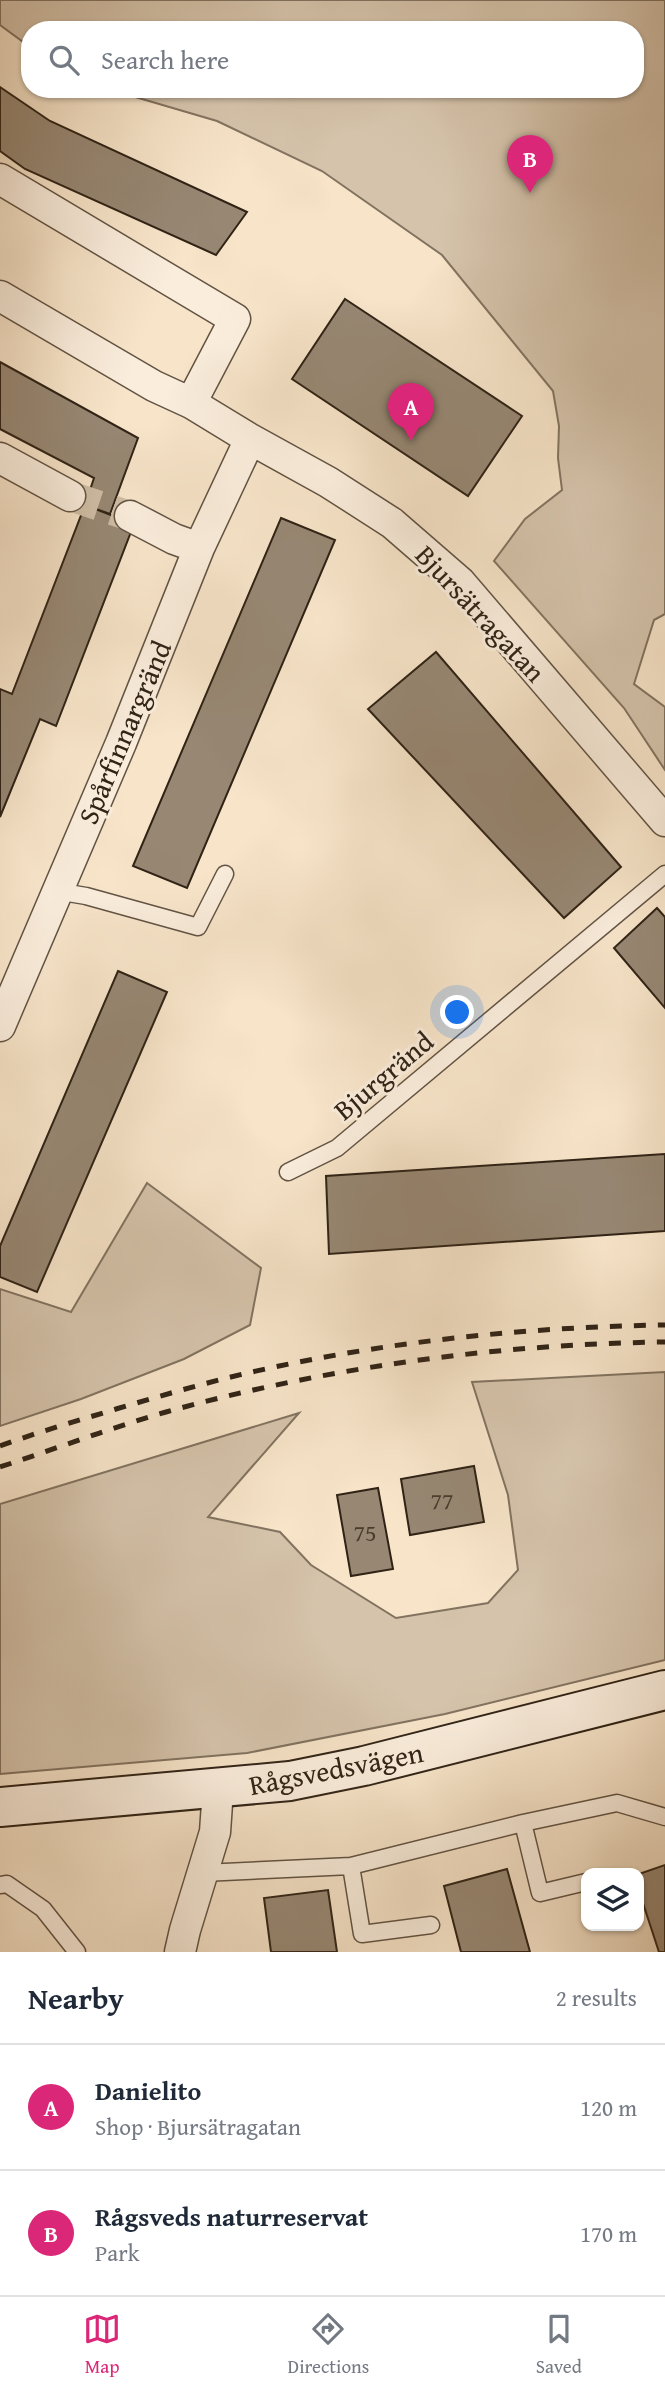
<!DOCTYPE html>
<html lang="en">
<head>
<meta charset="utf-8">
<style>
	:root { --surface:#fff; --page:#f6f6f7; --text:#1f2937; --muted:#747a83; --line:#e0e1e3; --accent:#db2777 }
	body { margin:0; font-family:"Gentium Book Plus",serif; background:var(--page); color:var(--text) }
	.controls { position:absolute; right:21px; bottom:21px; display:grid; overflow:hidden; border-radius:14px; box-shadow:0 2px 5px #0004 }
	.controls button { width:63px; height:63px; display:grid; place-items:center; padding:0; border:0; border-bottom:2px solid var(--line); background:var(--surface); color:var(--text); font:35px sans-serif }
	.you { position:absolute; left:458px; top:1013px; width:24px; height:24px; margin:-18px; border:5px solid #fff; border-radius:50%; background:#1a73e8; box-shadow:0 0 0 10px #1a73e833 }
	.badge { display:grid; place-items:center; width:46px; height:46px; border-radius:50%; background:var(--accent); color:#fff; font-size:23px; font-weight:700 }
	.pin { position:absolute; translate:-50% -58px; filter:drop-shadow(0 2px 4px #0008) }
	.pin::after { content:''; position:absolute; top:37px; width:24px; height:21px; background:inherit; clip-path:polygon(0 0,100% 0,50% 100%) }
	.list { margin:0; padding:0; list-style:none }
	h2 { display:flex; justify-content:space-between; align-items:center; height:91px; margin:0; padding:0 28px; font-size:30px }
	h2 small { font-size:23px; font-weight:400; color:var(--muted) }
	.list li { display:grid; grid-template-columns:46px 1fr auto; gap:21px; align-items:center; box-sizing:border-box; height:126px; padding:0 28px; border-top:2px solid var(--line) }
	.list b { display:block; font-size:26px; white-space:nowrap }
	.list p { margin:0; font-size:23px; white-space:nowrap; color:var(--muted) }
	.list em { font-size:23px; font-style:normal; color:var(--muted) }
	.icon { flex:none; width:38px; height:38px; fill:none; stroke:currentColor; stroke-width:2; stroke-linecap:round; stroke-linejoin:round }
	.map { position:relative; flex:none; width:665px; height:1952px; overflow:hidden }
	.search { position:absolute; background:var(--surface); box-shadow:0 2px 5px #0004; left:21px; right:21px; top:21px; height:77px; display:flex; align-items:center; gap:18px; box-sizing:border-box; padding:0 24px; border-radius:28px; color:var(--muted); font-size:26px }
	.sheet { height:343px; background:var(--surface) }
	nav { display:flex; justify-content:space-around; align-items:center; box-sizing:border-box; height:98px; border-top:2px solid var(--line); background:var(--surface); font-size:19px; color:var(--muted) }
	nav a { display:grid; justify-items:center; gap:4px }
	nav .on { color:var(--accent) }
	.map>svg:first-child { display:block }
	.green { fill:#d5c3ab; stroke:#827360; stroke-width:2 }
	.building { fill:#978773; stroke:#302316; stroke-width:2 }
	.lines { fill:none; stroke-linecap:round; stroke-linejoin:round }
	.street-tunnel { stroke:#cfbda5; stroke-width:30; stroke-dasharray:30 15; stroke-linecap:butt }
	.lane-casing { stroke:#625343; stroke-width:19 }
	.street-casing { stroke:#625343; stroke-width:33 }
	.secondary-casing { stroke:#302316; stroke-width:42 }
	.lane { stroke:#faeddc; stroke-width:16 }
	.street { stroke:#faeddc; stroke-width:30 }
	.secondary { stroke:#faeddc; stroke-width:38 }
	.rail { stroke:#302316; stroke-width:5; stroke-dasharray:12 12; stroke-linecap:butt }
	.labels { text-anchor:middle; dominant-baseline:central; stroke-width:6; stroke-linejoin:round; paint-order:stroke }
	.number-label { font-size:24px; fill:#4a3c2d }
	.street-label { font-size:28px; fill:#302316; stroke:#faeddc }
</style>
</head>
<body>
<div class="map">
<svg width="665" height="1952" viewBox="0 0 665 1952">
	<rect width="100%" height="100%" fill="#f7e4c9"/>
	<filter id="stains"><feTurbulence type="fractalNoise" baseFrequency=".00286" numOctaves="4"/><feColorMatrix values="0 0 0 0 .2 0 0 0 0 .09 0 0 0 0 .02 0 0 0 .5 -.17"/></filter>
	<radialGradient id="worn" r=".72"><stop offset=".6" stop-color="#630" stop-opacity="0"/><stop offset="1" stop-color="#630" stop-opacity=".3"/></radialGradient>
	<path class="green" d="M0 0H665V614L654 620 634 684 665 707V770L624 708 494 561 525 519 562 490 558 458 559 426 553 391 442 255 322 171 217 121 108 89H635V30H30V47L0 25Z
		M147 1183 261 1268 250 1325 184 1359 81 1399 0 1426V1289L71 1312Z
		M665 1372V1660L445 1714 247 1753 0 1774V1504L299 1413 208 1517 280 1532 311 1565 396 1618 488 1603 518 1570 508 1495 472 1382Z"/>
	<path class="building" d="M0 87 50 121 247 212 216 255 25 169 0 151Z
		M345 299 522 416 468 496 292 379Z
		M0 362 138 438 110 514 85 505 94 478 0 429Z
		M85 505 134 524 56 726 40 719 0 817V689L12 694Z
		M281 518 335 540 187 888 133 866Z
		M436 652 621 867 564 918 368 709Z
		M657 908 665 917V1008L614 948Z
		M118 971 167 992 37 1292 0 1277V1246Z
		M665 1154V1231L329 1254 326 1176Z
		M474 1466 484 1522 410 1535 401 1479Z
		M378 1488 393 1569 351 1576 337 1495Z
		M665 1865V1952H659L639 1891V1874Z
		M507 1869 530 1952H461L444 1886Z
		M328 1890 337 1952H271L264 1898Z"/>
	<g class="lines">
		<path class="street-tunnel" d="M70 496 130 516"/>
		<g class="lane-casing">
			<path id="lane" d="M56 891 86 896 198 927 225 874
				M288 1172 337 1148 665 874
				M523 1823 540 1893 586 1882
				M351 1866 362 1934 431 1925
				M203 1873 351 1866 523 1823 617 1803 665 1817
				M0 1885 7 1884 43 1909 77 1952"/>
		</g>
		<g class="street-casing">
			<path id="street" d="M0 179 235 319 191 403
				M0 296 154 386 191 403 250 439 328 482 392 523 460 582 665 821
				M0 458 70 496
				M130 516 174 539 199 548
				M0 1026 121 743 199 548 250 439
				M180 1952 185 1930 215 1832 218 1789"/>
		</g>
		<g class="secondary-casing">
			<path id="secondary" d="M0 1807 290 1781 364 1766 665 1690"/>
		</g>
		<use href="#lane" class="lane"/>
		<use href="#street" class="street"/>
		<use href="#secondary" class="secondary"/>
		<path class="rail" d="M0 1446C38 1432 77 1421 116 1409 167 1394 218 1379 270 1368 399 1340 533 1327 665 1325
			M0 1467C55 1449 110 1428 166 1412 328 1367 498 1344 665 1342"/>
	</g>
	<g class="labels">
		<g class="number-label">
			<text x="442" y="1500">77</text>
			<text x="365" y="1532">75</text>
		</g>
		<g class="street-label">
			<text transform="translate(481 613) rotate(47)">Bjursätragatan</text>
			<text transform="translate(124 732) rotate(-67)">Spårfinnargränd</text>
			<text transform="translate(383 1075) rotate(-40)">Bjurgränd</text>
			<text transform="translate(336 1768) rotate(-11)">Rågsvedsvägen</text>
		</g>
	</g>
	<rect width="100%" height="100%" filter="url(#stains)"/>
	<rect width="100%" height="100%" fill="url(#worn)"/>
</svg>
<div class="controls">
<button><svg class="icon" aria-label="layers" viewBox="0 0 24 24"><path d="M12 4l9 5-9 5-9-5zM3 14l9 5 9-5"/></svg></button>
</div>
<div class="you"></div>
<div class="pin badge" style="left:411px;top:441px">A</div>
<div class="pin badge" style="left:530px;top:193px">B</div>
<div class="search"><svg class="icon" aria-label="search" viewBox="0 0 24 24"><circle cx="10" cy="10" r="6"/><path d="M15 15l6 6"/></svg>Search here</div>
</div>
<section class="sheet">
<h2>Nearby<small>2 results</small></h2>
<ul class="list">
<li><span class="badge">A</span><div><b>Danielito</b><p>Shop · Bjursätragatan</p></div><em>120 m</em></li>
<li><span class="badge">B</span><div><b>Rågsveds naturreservat</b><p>Park</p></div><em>170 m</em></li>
</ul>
</section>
<nav>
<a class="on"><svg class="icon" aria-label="map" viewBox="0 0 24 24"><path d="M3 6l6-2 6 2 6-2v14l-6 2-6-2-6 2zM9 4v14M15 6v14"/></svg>Map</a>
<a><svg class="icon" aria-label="directions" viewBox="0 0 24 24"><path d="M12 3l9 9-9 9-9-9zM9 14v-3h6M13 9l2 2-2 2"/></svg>Directions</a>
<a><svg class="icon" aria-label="saved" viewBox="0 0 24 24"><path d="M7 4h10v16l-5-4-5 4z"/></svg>Saved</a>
</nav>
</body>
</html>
